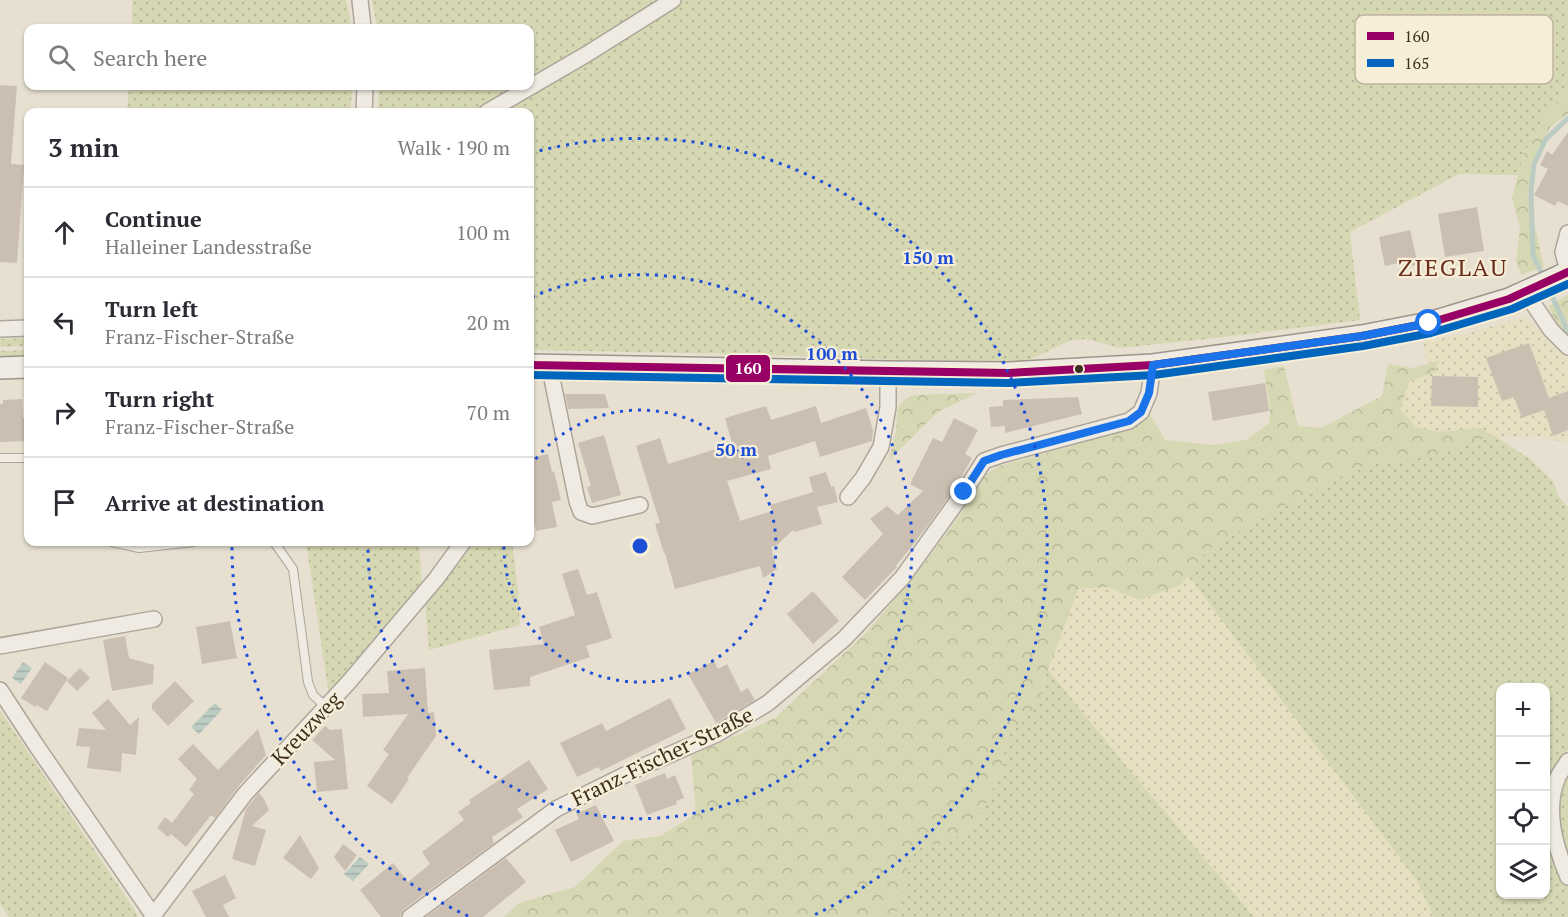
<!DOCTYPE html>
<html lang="en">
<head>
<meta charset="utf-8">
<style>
	:root { --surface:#fff; --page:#f7f7f7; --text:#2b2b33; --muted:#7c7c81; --line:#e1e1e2 }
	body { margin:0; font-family:"PT Serif",serif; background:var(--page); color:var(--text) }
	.controls { position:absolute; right:18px; bottom:18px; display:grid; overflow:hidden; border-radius:12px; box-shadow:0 2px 4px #0004 }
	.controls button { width:54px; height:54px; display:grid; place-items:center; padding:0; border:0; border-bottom:2px solid var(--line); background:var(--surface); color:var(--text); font:30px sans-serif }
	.stop { position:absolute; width:18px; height:18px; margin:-14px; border:4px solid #1a73e8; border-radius:50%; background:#fff }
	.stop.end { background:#1a73e8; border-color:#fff; box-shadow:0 2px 6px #0008 }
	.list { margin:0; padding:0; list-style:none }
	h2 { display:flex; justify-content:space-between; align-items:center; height:78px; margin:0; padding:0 24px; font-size:26px }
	h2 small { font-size:20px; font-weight:400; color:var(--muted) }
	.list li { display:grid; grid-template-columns:39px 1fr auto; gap:18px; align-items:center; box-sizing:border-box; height:90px; padding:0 24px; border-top:2px solid var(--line) }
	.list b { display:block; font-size:22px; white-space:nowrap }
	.list p { margin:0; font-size:20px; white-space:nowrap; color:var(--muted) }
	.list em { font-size:20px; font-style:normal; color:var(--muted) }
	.icon { flex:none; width:33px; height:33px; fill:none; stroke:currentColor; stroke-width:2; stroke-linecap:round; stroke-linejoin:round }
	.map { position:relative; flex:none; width:1568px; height:917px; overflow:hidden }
	.search { position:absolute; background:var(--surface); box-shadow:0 2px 4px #0004; left:24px; top:24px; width:510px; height:66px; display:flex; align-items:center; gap:15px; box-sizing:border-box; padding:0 21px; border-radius:12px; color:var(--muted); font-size:22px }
	.panel { position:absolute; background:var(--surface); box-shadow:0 2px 4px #0004; left:24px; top:108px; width:510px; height:438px; border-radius:12px }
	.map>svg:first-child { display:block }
	.farmland { fill:url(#farmland-dots) }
	.grass { fill:url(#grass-dots) }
	.forest { fill:url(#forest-crowns) }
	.water { fill:url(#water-rules) }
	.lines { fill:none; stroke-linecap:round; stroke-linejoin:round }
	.stream { stroke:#bcccc2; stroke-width:5 }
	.building { fill:#cbbfb2 }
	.lane-casing { stroke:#ada599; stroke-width:10 }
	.street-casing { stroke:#ada599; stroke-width:18 }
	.secondary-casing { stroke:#9c958a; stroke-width:24 }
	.lane { stroke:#efebe3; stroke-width:8 }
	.street { stroke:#efebe3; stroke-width:15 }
	.secondary { stroke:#efebe3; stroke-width:21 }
	.bus-1-casing { stroke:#f7eed8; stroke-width:12 }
	.bus-2-casing { stroke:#f7eed8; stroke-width:12 }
	.bus-1 { stroke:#906; stroke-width:8 }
	.bus-2 { stroke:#0065bd; stroke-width:8 }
	.route { stroke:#1a73e8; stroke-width:8 }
	.ring { fill:none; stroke:#1d4ed8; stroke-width:3; stroke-dasharray:3 6 }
	.bus-dot { fill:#3d2e20; stroke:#f7eed8; stroke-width:2 }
	.labels { text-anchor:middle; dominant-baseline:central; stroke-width:4.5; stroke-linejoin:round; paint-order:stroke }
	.street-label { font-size:21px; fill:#3d2e20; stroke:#f7eed8 }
	.quarter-label { font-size:24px; letter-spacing:1.5px; fill:#6b2e1e; stroke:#f7eed8 }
	.key { fill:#f7eed8; stroke:#bfb4a1; stroke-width:1.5 }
	.key-label { font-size:16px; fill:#3d2e20 }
	.centre { fill:#1d4ed8; stroke:#f7eed8; stroke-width:3 }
	.ring-label { font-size:18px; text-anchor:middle; font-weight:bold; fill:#1d4ed8; stroke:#f7eed8; stroke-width:4.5; stroke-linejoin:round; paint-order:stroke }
	.line-badge { stroke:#f7eed8; stroke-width:2 }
	.badge-label { font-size:16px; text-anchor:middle; font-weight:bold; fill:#fff }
</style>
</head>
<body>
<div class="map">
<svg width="1568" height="917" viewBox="0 0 1568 917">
	<defs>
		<pattern id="farmland-dots" width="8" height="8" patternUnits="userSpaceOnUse" patternTransform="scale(1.5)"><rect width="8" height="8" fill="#e6dfc2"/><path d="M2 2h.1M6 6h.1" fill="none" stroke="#c6c0a6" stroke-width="1.8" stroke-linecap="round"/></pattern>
		<pattern id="grass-dots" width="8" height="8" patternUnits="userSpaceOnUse" patternTransform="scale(1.5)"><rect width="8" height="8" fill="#d6d7b3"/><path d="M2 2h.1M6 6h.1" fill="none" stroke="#b9b99a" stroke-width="1.8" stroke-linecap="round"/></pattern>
		<pattern id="forest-crowns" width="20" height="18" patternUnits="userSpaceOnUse" patternTransform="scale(1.5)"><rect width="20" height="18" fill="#d6d7b3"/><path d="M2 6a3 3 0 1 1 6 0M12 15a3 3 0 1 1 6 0" fill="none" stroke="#b9b99a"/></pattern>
		<pattern id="water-rules" width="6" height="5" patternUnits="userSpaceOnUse" patternTransform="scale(1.5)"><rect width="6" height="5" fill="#bcccc2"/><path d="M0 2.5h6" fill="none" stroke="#a2b0a6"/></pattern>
	</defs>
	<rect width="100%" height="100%" fill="#e7e0d1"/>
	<path class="farmland" d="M1524 317 1568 354V443L1536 436 1498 438 1480 428 1439 432 1415 427 1400 409 1409 382 1433 372 1439 360 1427 364 1423 342 1462 335Z
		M1188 575 1417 881 1434 917H1254L1132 773 1048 670 1078 589 1108 587 1139 600 1181 585Z"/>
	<path class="grass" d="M132 0H346L350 18 351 28H132Z
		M372 0H663L530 83V28H377Z
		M682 0H1568V85L1561 98 1543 115 1538 131 1524 153 1519 175 1459 174 1350 232 1360 320 1216 338 1120 348 1087 339 1071 340 1027 361 904 360 737 354 530 350V112H502L606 50Z
		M129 86H353L350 112H127Z
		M379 86H525L481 112H378Z
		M28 338V346L0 347V339Z
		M28 350V358H0V351Z
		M1498 438 1530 459 1553 481 1559 497 1568 507V749L1554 774 1546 812V688H1500V894H1546V826L1553 861 1568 885V917H1434L1417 881 1188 575 1205 552 1255 521 1358 468 1390 461 1440 456 1467 441Z
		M306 542H419L422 585 329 695Z
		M474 542H512L518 590 520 625 429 650 425 600 454 570Z
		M1048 670 1132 773 1254 917H892L900 908 911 851 972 833 1001 771 1007 738 1042 701 1044 681Z
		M0 710 134 909 138 917H9L0 904Z
		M1568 773V856L1560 836 1557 798Z"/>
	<path class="forest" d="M1568 85V114L1550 127 1536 163 1528 194 1544 267 1521 275 1516 260 1520 228 1512 198 1524 153 1538 131 1543 115 1561 98Z
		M1568 295V336L1556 324 1549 306Z
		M1440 360 1434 372 1409 382 1400 409 1416 427 1439 432 1480 428 1498 438 1467 441 1440 456 1390 461 1358 468 1255 521 1205 552 1181 585 1139 600 1108 587 1078 589 1044 681 1042 701 1007 738 1001 771 972 833 911 851 900 908 892 917H504L519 903 575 887 623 841 660 836 696 814 691 756 775 718 865 634 917 573 960 515 986 474 999 466 1125 431 1138 425 1150 414 1165 440 1214 445 1246 440 1269 423 1270 412 1264 370 1284 366 1298 426 1321 428 1382 396 1388 364 1413 368Z
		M977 393 938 412 889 460C891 451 894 441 896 431 899 413 892 405 913 395Z"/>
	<path class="water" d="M23 662 32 668 21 684 12 678Z
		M215 703 222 710 199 734 191 727Z
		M360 857 369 864 353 881 344 874Z"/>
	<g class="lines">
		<path class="stream" d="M1544 278 1533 255 1531 192 1534 164 1546 139 1568 118
			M1548 287 1568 332"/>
	</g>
	<path class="building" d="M0 85 17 86 11 164 24 165 17 263 0 262Z
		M1568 132V206L1558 201 1555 206 1534 195 1548 169 1540 165 1547 151 1552 155Z
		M1477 207 1484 251 1445 257 1438 214Z
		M1410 230 1418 265 1404 267 1403 262 1385 266 1379 237Z
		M1529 343 1549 398 1568 391V430L1553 436 1544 410 1522 418 1514 397 1502 401 1486 358Z
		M1432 376 1478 377V407L1431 406Z
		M1265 383 1269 411 1213 421 1208 392Z
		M565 394H605L609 408 568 409Z
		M1078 397 1082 414 1005 433V426L991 427 989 407 1003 406V400Z
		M22 399 23 418H28V441L0 442V404H3V400Z
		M766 406 771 420 816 406 821 423 866 408 873 430 872 441 820 457 815 441 768 456 771 469 727 481 740 521 772 511 770 505 813 492 809 477 826 472 831 487 834 486 838 502 817 507 822 524 795 532 793 530 777 545 771 547 777 569 763 578 760 566 675 589 665 553H664L655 524 660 523 636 446 660 438 668 464 732 444 725 418Z
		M954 418 978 430 965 454 972 458 956 487 926 528 896 566 897 567 865 600 842 577 883 534 870 519 887 506 898 515 923 491 910 484 933 438 942 442Z
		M604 435 621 495 592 503 587 487 591 486 578 443Z
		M548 454 552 472 554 471 561 500 552 502 557 527 536 531 530 503V458Z
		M578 569 587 595 597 592 612 638 586 646 590 657 530 677V686L494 690 489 650 544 644 539 627 575 615 562 574Z
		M813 591 839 621 813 644 787 614Z
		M230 621 237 658 202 664 196 627Z
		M125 636 129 658 154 665 153 684 112 691 103 640Z
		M714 661 718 669 727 664 741 692 748 688 755 700 716 723 688 674Z
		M45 662 68 678 47 711 36 705 35 707 21 698Z
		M80 668 90 678 77 691 67 681Z
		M425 668 428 713 434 712 436 736 407 778 409 779 392 804 367 786 389 754 383 750 408 714 363 717 362 694 389 693 387 671Z
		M175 681 194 701 168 726 152 709V704Z
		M670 698 686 729 601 771 598 767 577 777 560 743 602 723 606 731Z
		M108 699 130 725 139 717 136 755 122 753 121 772 87 768 90 747 76 746 79 728 106 730 92 713Z
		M325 726 330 730 342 729 348 789 317 792 314 762 335 760 312 740Z
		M258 729 266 755 237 788 215 818 211 815 186 847 171 834 168 837 157 828 165 817 172 823 194 794 189 790 197 779 178 759 193 744 218 770Z
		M529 760 548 789 517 809 523 817 492 837 494 843 404 909 400 917H381L360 890 393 863 408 882 430 864 422 852 464 820 458 812 471 803 469 800Z
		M665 773 667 779 675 775 684 798 676 801 677 804 647 815 635 785Z
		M259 793 264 799 269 810 252 826 266 830 255 866 232 859 246 809Z
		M596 805 614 841 571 862 555 830 579 819 576 814Z
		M300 835 319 868 311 879 283 858Z
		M343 844 357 855 345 871 334 857Z
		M506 858 526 882 483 917H426Z
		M225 875 236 898 223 905 229 917H206L192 891Z"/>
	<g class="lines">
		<g class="lane-casing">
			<path id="lane" d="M0 458H28
				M112 542 139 548 193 542
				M274 542 293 569 308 682 313 695 326 707"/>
		</g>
		<g class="street-casing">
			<path id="street" d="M360 0 363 28
				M364 112 365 86
				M487 112 587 54 673 0
				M1568 233 1563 252 1568 271
				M1526 293 1551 330 1568 347
				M0 329 28 328
				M549 364 577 501 581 512 592 516 640 505
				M848 497 863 478 881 447 888 407V372
				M0 646 154 619
				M0 690 36 745 153 915
				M1568 761C1565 766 1561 771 1558 777 1544 809 1555 846 1568 877
				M152 917 245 794 348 683 436 579 463 542
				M410 917 556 809 639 768 717 734 768 703 844 639 902 578 964 492 984 461 1001 455 1129 421 1141 412 1149 393 1153 365"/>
		</g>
		<g class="secondary-casing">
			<path id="secondary" d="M530 365 888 372 1009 373 1153 365 1362 336 1429 323 1509 299 1558 277 1568 272
				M0 368 28 367"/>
		</g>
		<use href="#lane" class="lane"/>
		<use href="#street" class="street"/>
		<use href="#secondary" class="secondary"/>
		<g class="bus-1-casing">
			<path id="bus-1" d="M530 365 1009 373 1153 365 1362 336 1429 323 1509 299 1568 272"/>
		</g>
		<g class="bus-2-casing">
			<path id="bus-2" d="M530 375 1009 383 1154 375 1363 346 1431 333 1512 309 1568 284"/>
		</g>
		<use href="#bus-1" class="bus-1"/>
		<use href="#bus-2" class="bus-2"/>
	</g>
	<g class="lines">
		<path class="route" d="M964 492 984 461 1001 455 1129 421 1141 412 1149 393 1153 365 1362 336 1429 323"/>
	</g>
	<g class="ring">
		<path d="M530 466A136 136 0 1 1 504 542"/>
		<path d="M532 297A272 272 0 1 1 368 544"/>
		<path d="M468 916A408 408 0 0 1 232 542M531 153A408 408 0 0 1 812 916"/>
	</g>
	<circle class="bus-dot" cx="1079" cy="369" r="5"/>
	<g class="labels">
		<g class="street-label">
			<text transform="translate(306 728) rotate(-47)">Kreuzweg</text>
			<text transform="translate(662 756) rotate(-26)">Franz-Fischer-Straße</text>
		</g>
		<g class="quarter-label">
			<text x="1453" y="267">ZIEGLAU</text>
		</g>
	</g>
	<rect x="1355" y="15" width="198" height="69" rx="9" class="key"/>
	<rect x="1367" y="32" width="27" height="8" fill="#906"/>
	<rect x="1367" y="59" width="27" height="8" fill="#0065bd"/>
	<g class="key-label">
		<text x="1404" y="42">160</text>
		<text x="1404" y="69">165</text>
	</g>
	<circle cx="640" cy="546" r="9" class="centre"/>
	<g class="ring-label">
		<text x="928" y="264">150 m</text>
		<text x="832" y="360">100 m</text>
		<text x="736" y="456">50 m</text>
	</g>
	<rect class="line-badge" x="725" y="354" width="46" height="29" rx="6" fill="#906"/>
	<g class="badge-label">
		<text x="748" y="374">160</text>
	</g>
</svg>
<div class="controls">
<button>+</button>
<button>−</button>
<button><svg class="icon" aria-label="locate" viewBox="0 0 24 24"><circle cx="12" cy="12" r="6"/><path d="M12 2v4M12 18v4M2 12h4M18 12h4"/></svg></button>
<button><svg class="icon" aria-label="layers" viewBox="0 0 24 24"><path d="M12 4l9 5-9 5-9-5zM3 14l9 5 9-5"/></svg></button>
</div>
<div class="stop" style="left:1429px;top:323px"></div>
<div class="stop end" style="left:964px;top:492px"></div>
<div class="search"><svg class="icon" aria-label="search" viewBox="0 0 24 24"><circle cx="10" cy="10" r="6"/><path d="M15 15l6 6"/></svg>Search here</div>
<section class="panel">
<h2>3 min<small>Walk · 190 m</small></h2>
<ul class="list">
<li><svg class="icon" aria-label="ahead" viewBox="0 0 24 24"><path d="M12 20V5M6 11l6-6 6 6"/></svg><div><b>Continue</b><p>Halleiner Landesstraße</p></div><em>100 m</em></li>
<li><svg class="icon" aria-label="left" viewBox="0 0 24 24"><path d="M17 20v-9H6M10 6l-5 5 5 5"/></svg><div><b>Turn left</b><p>Franz-Fischer-Straße</p></div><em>20 m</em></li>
<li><svg class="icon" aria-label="right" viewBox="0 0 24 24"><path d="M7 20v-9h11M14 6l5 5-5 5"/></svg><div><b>Turn right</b><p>Franz-Fischer-Straße</p></div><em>70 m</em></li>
<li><svg class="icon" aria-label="arrive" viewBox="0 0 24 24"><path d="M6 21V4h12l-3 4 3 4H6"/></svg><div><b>Arrive at destination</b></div></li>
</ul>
</section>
</div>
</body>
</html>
